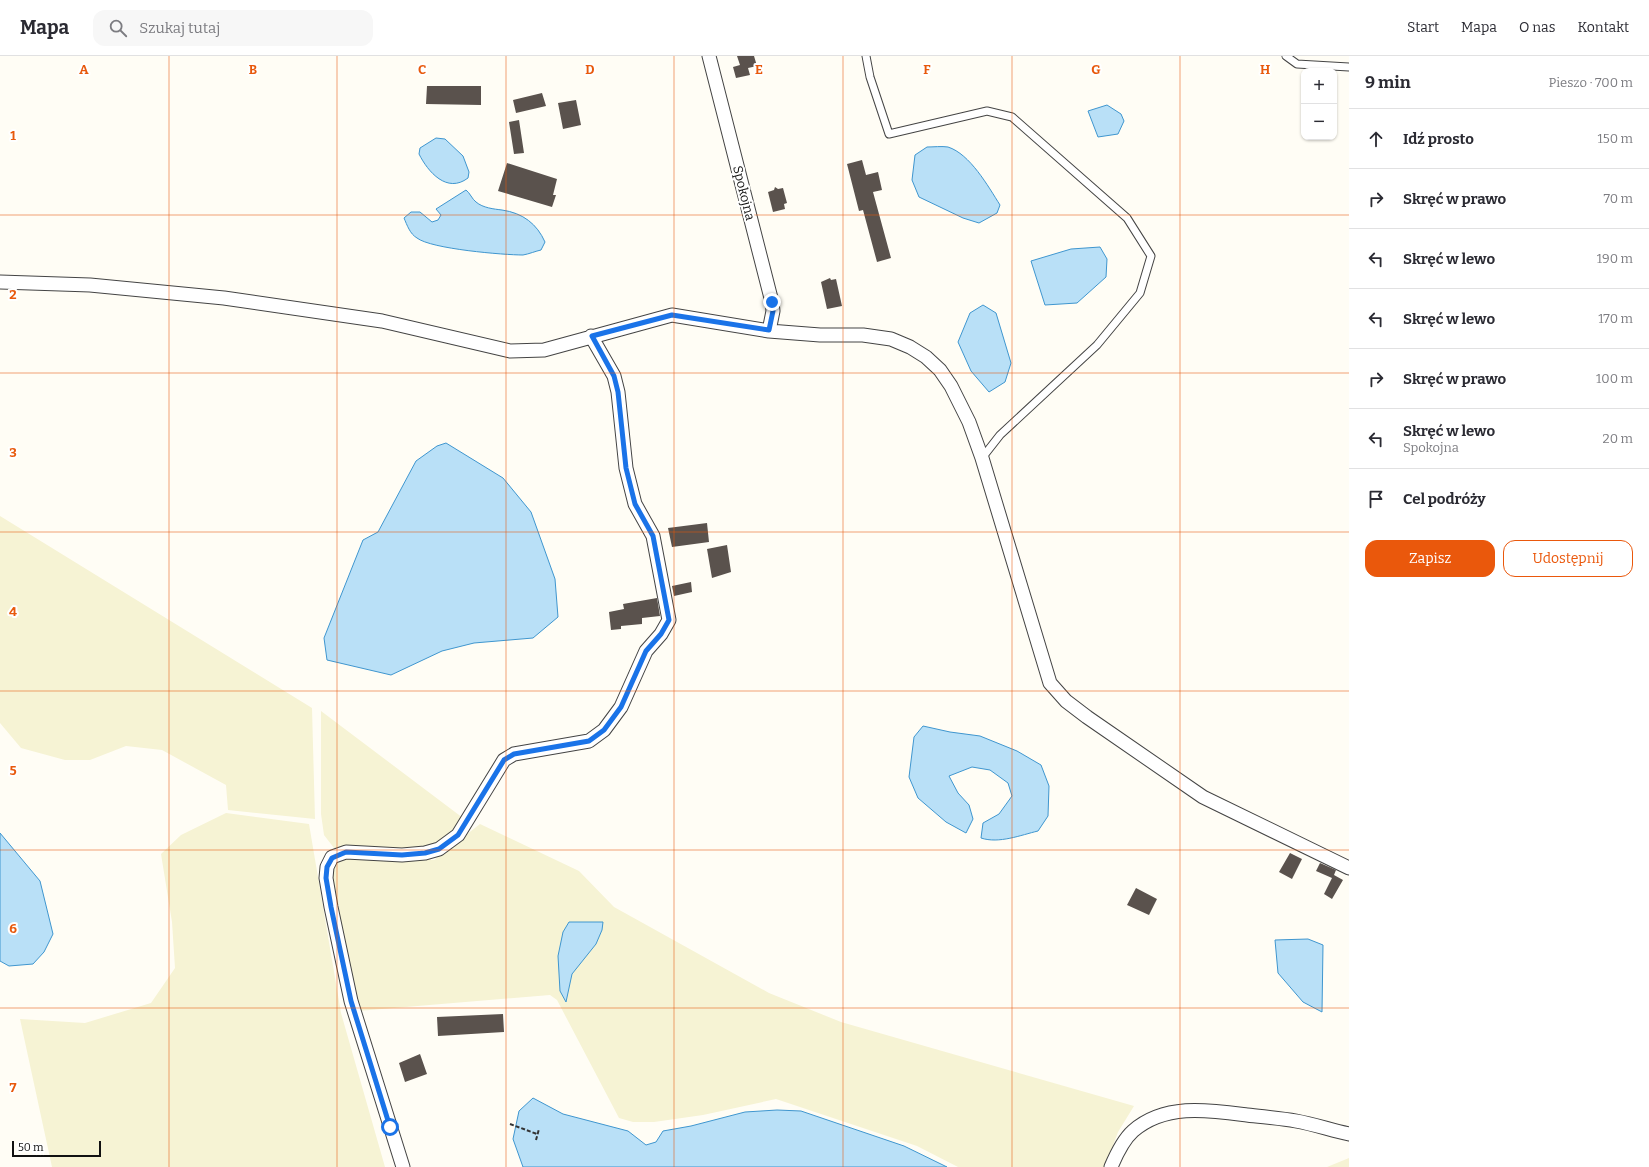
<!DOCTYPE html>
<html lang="pl">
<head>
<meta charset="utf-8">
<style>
	:root { --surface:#fff; --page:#f7f7f7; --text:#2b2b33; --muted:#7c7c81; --line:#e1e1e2; --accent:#ea580c }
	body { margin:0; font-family:Bitter,serif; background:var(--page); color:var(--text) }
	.controls { position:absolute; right:12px; top:12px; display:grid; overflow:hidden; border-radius:8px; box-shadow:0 1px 3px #0004 }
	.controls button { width:36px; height:36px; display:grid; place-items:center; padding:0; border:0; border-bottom:1px solid var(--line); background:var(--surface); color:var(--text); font:20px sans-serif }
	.scale { position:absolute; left:12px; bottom:10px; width:89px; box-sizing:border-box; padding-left:4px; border:2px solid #111; border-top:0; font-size:11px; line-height:14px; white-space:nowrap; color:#111; -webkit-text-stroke:3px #fff; paint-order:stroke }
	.stop { position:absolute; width:12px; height:12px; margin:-9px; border:3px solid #1a73e8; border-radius:50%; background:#fff }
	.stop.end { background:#1a73e8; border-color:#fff; box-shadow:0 1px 4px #0008 }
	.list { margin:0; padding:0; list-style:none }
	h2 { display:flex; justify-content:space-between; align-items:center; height:52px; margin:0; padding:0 16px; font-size:17px }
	h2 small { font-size:13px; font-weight:400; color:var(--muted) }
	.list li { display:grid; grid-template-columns:26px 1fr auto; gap:12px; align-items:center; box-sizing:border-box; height:60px; padding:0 16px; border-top:1px solid var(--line) }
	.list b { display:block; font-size:15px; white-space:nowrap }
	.list p { margin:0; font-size:13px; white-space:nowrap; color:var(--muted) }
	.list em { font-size:13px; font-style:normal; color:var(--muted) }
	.actions { display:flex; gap:8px; padding:12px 16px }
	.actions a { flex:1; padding:9px 0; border:1px solid var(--accent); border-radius:12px; text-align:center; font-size:14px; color:var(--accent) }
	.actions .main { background:var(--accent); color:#fff }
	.icon { flex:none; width:22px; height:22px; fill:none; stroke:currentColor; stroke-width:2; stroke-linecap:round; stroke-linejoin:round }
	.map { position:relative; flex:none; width:1349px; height:1111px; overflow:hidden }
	header { display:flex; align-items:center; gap:24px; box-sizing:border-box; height:56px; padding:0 20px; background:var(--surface); border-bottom:1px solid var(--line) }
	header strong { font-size:19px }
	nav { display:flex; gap:22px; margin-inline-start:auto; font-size:14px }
	.search { width:280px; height:36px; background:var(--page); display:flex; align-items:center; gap:10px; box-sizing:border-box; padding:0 14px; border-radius:12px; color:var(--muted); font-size:15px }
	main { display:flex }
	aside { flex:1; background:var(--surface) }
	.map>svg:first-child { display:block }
	.farmland { fill:#f6f3d4 }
	.water { fill:#b9e0f7; stroke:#3f96cf }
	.building { fill:#5a524d }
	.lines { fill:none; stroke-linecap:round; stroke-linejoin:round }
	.lane-casing { stroke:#444; stroke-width:9 }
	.street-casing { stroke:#444; stroke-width:15 }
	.path { stroke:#333; stroke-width:2; stroke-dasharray:4 2; stroke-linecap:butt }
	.lane { stroke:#fff; stroke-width:7 }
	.street { stroke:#fff; stroke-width:13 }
	.route { stroke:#1a73e8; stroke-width:5 }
	.grid { fill:none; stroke:#e8590c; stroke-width:1; stroke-opacity:0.55 }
	.labels { text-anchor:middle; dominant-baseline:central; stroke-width:4; stroke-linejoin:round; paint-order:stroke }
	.street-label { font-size:13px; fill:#111; stroke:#fff }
	.grid-label { font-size:13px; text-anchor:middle; font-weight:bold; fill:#e8590c; stroke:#fff; stroke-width:4; stroke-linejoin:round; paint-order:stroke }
</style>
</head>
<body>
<header>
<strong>Mapa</strong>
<div class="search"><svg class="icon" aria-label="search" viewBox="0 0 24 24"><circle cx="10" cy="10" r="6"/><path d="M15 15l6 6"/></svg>Szukaj tutaj</div>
<nav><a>Start</a><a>Mapa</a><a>O nas</a><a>Kontakt</a></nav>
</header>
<main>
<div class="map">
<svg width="1349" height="1111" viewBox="0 0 1349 1111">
	<rect width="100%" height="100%" fill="#fffdf5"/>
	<path class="farmland" d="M0 460 312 652 315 763 228 754 226 729 162 694 126 690 90 704H65L21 692 0 667Z
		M321 655 463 762 454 775 428 793 398 794 334 792 324 779 321 758Z
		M226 757 309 768 341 957 385 1111H52L20 963 85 967 151 947 175 912 172 866 161 798 181 779Z
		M480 768 579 815 614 851 769 937 841 966 1134 1050 1118 1076 1105 1111H958L917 1090 776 1043 703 1059 654 1066H633L619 1062 557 944 550 939 358 955 333 826V810L345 801 434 804Z
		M1349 1102V1111H1327Z"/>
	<path class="water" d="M1107 49 1121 58 1124 65 1118 78 1098 81 1088 55Z
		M436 82 445 83 463 100 469 116 468 122C447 138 428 116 419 98L420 92Z
		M927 91C933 91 942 90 948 91 970 98 988 130 1000 149L997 157 979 167 963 162 919 141 912 124 915 99Z
		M466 134C470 137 472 143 476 146 483 152 494 153 502 154 523 157 537 168 545 186L541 194C536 195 529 198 523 199 504 199 431 193 417 182 410 178 407 169 404 162L411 156H420L432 166 438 164 441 159 436 153Z
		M1100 191 1107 203 1106 221 1077 247 1045 249 1031 205 1071 193Z
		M983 249 996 257 1011 307 1005 326 989 336 971 315 958 286 970 257Z
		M446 387 503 422 531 456 555 523 558 561 533 582 474 587 442 595 391 619 327 604 324 582 363 484 378 476 416 405 437 390Z
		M923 670 950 676 980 680 1017 695 1041 709 1049 730 1048 760 1038 775C1021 779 999 788 981 782L983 767 999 758 1012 740 1008 727 990 714 972 711 949 720 958 737 969 749 973 763 966 777 946 766 918 742 909 721 914 681Z
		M0 777 40 825 53 878 44 896 33 908 9 910 0 905Z
		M569 866H603L602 874 596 888 572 918 566 946 560 935 558 900 563 876Z
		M1308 883 1323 889 1322 956 1303 946 1278 917 1275 884Z
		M533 1042 563 1058 628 1075 646 1089 656 1086 663 1075 691 1070 745 1056 777 1054 801 1055 904 1090 947 1111H523L513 1083 519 1055Z"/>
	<path class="building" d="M737 0H754L757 10 748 12 750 19 736 22 733 11 740 9Z
		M427 30H481V49L426 48Z
		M542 37 546 50 516 57 513 44Z
		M576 44 581 69 563 73 558 47Z
		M519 64 524 97 514 98 509 66Z
		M862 104 866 119 878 116 882 134 873 136 891 202 877 206 863 154 859 155 847 108Z
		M507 107 557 123 553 139H556L552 151 498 135Z
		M775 131 778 133 783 132 787 147 784 148 785 153 773 156 768 136 774 134Z
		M830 222 831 224 836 223 842 250 827 253 821 226Z
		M707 467 709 486 672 491 668 472Z
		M727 489 731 516 712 522 707 493Z
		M691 526 692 536 674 540 672 530Z
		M657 542 660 560 642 562V568L621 570V573L611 574 609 556 624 553 623 548Z
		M1290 797 1302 803 1292 823 1279 816Z
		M1320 807 1336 814 1334 819 1343 824 1332 843 1324 838 1332 822 1316 815Z
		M1136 832 1157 843 1149 859 1127 849Z
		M503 958 504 976 438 980 437 961Z
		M420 998 427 1018 405 1026 399 1007Z"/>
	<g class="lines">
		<g class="lane-casing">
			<path id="lane" d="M866 0 870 21 889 78 987 55 1012 61 1127 162 1151 200 1140 237 1097 289 1000 379 982 402
				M1286 0 1297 8 1349 11"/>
		</g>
		<g class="street-casing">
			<path id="street" d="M709 0 772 246 773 255 769 275
				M0 226 90 229 224 242 382 265 510 295 544 294 672 259 769 275 820 279H863L891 283 910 291 926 301 940 314 951 330 969 366 982 402 1050 627 1066 645 1087 661 1203 741 1349 812
				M403 1111 351 945 331 851 326 822 327 811 332 801 346 796 402 799 425 797 439 793 458 779 504 704 514 698 589 685 604 674 621 651 646 595 661 578 669 564 653 480 635 448 626 412 618 336 614 320 591 280
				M1111 1111C1116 1099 1123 1084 1133 1075 1165 1047 1209 1054 1247 1059 1263 1061 1280 1062 1296 1065 1313 1068 1331 1074 1349 1078"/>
		</g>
		<path class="path" d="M510 1068 537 1078
			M536 1084 539 1073"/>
		<use href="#lane" class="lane"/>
		<use href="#street" class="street"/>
	</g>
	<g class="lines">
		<path class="route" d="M390 1071 351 945 331 851 326 822 327 811 332 802 346 796 402 799 425 797 439 793 458 779 504 704 514 698 589 685 604 674 621 651 646 595 661 578 669 564 653 480 635 448 626 412 618 336 614 320 592 280 672 259 769 274 773 255 772 246"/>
	</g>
	<path class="grid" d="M169 0V1111M337 0V1111M506 0V1111M674 0V1111M843 0V1111M1012 0V1111M1180 0V1111M0 159H1349M0 317H1349M0 476H1349M0 635H1349M0 794H1349M0 952H1349"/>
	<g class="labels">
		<g class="street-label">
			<text transform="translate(744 137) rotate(76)">Spokojna</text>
		</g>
	</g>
	<g class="grid-label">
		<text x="84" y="18">A</text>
		<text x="253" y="18">B</text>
		<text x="422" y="18">C</text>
		<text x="590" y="18">D</text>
		<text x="759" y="18">E</text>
		<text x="927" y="18">F</text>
		<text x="1096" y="18">G</text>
		<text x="1265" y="18">H</text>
		<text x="13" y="84">1</text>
		<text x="13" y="243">2</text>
		<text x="13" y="401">3</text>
		<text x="13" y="560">4</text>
		<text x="13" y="719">5</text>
		<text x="13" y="877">6</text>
		<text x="13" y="1036">7</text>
	</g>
</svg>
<div class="controls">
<button>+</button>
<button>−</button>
</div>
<div class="scale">50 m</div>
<div class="stop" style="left:390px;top:1071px"></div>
<div class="stop end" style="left:772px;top:246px"></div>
</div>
<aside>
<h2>9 min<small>Pieszo · 700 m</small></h2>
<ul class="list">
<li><svg class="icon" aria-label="ahead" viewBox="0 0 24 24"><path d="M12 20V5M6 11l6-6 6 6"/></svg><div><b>Idź prosto</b></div><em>150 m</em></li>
<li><svg class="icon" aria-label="right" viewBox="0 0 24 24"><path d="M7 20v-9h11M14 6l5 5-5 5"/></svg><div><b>Skręć w prawo</b></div><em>70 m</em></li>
<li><svg class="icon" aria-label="left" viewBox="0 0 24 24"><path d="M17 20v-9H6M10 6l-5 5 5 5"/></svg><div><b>Skręć w lewo</b></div><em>190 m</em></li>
<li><svg class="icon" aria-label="left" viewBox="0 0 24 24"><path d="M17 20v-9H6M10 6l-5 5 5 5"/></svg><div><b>Skręć w lewo</b></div><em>170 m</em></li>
<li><svg class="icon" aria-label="right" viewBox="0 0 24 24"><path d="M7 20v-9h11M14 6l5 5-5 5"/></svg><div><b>Skręć w prawo</b></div><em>100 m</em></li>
<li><svg class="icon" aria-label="left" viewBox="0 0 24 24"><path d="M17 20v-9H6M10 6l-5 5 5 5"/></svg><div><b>Skręć w lewo</b><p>Spokojna</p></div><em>20 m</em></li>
<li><svg class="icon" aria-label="arrive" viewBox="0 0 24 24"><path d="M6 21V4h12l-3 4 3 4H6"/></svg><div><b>Cel podróży</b></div></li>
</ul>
<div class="actions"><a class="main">Zapisz</a><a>Udostępnij</a></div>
</aside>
</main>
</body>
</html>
